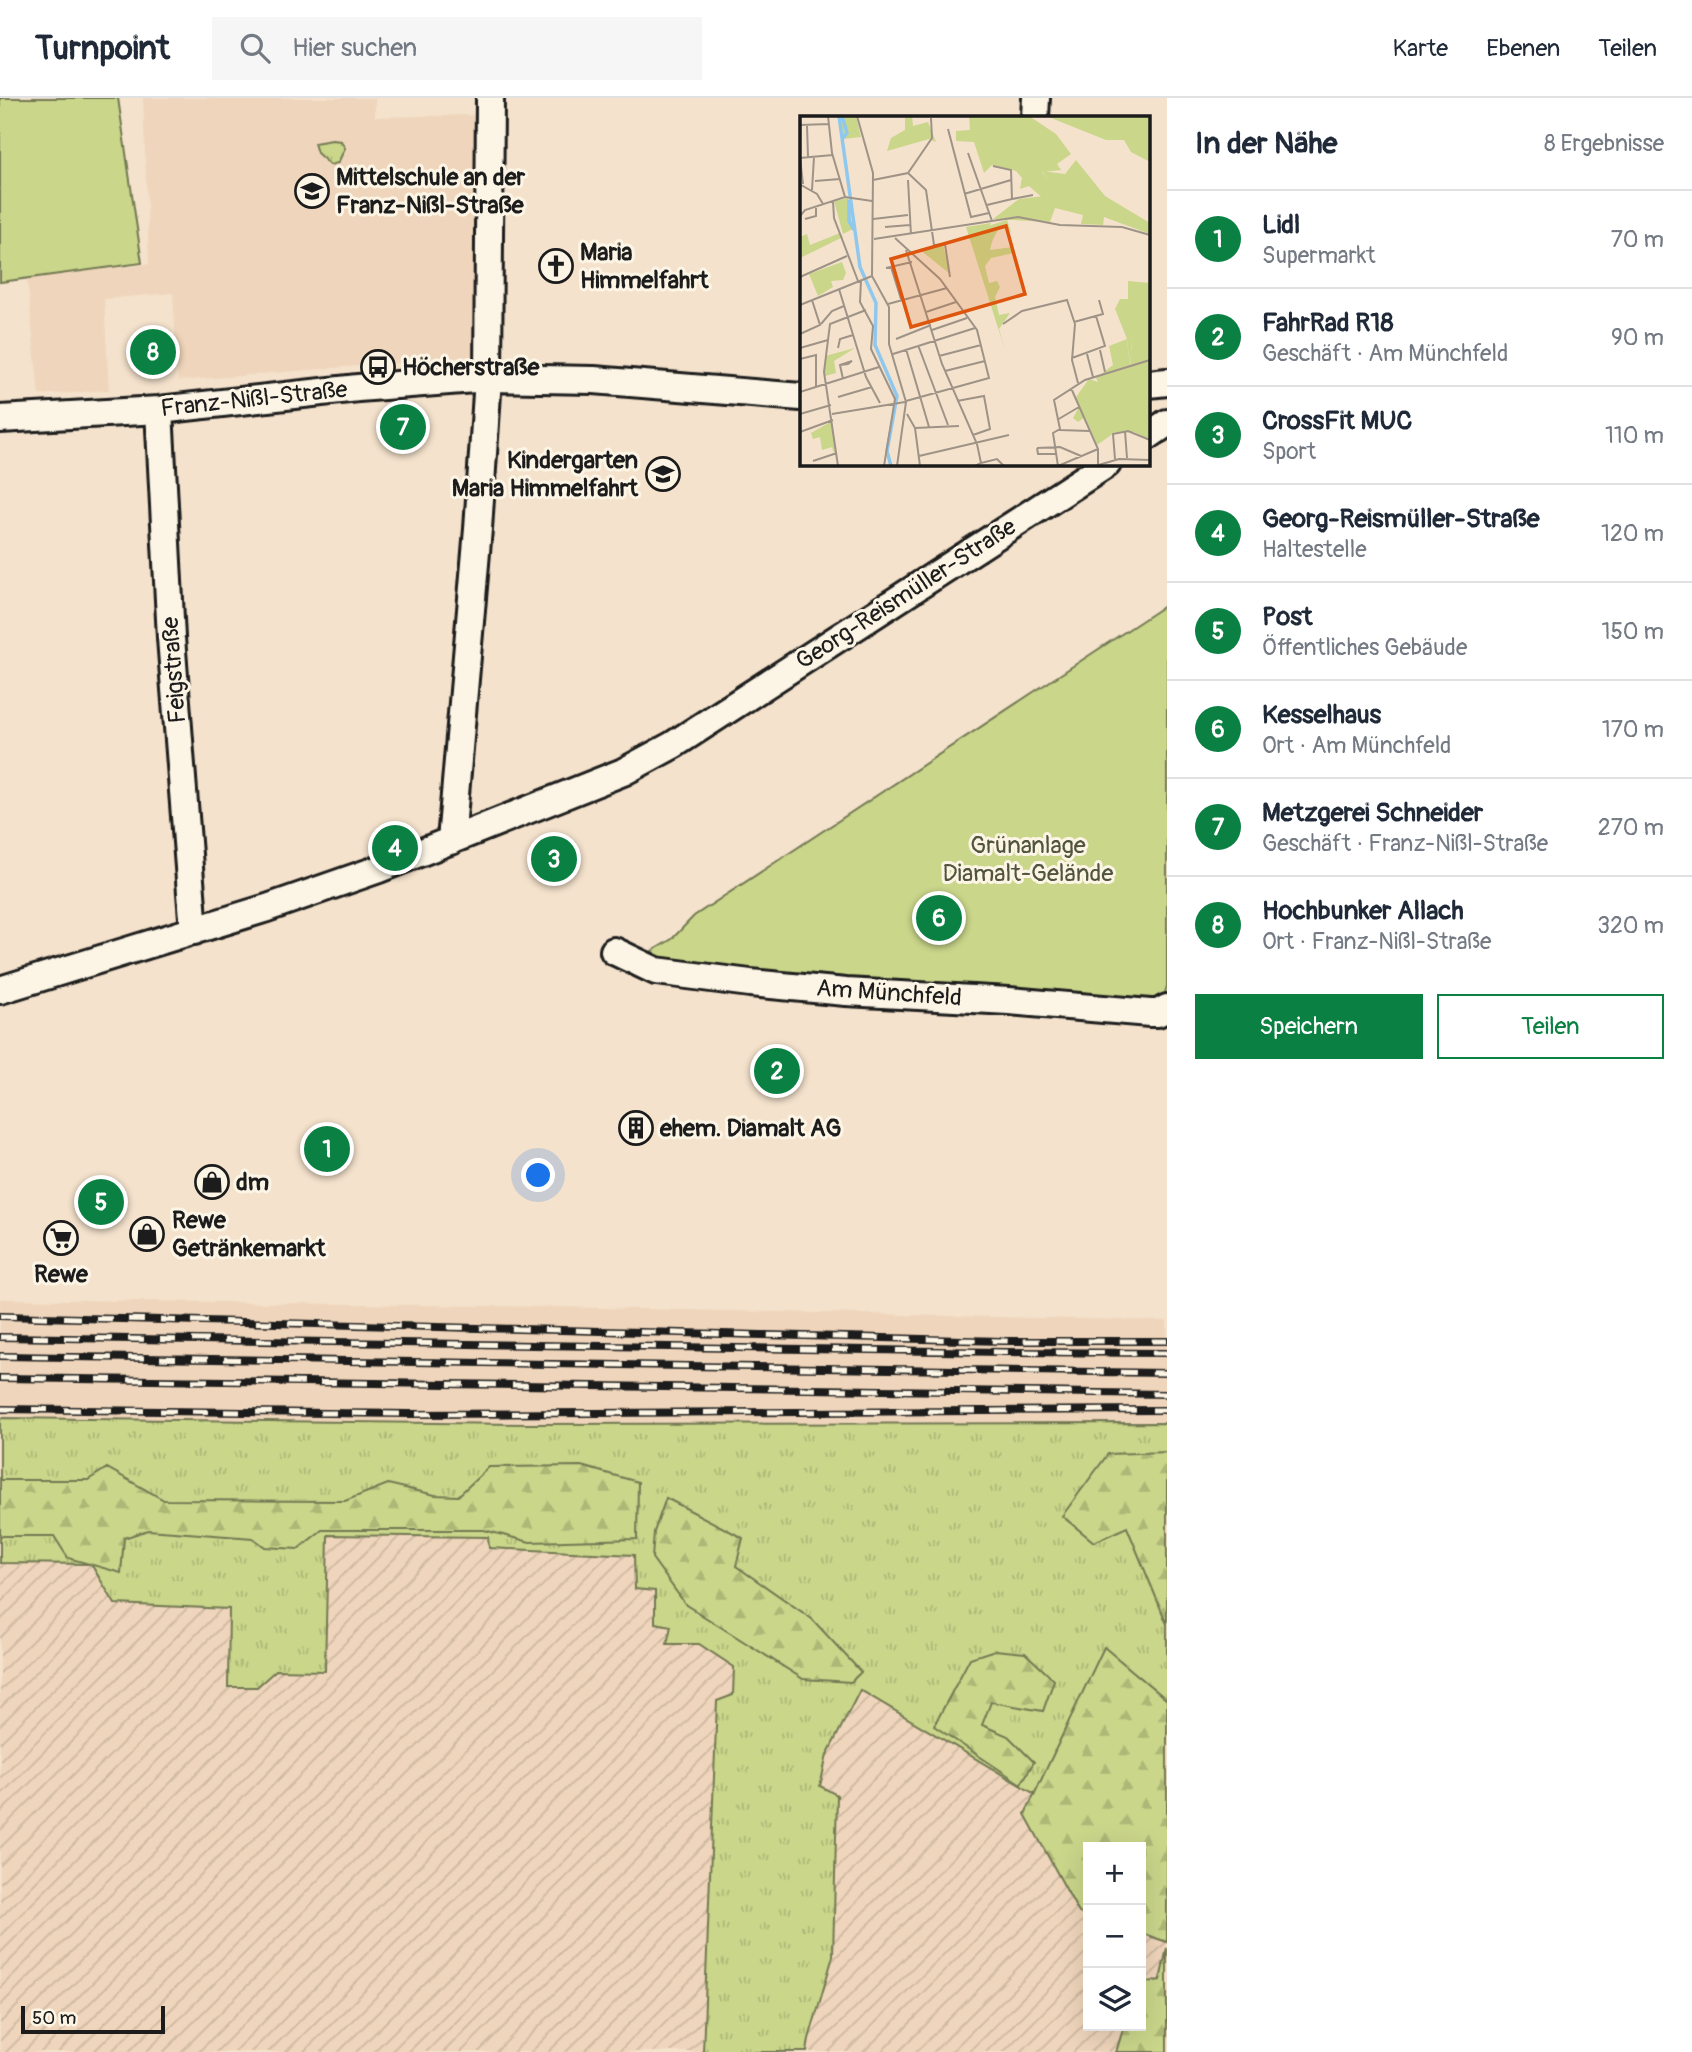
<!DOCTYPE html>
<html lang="de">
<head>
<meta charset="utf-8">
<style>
	:root { --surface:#fff; --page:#f6f6f7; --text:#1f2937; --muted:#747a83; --line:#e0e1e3; --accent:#0b8043 }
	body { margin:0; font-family:Pangolin,sans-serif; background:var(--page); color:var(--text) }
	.controls { position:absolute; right:21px; bottom:21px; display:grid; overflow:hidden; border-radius:0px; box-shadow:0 7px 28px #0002 }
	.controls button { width:63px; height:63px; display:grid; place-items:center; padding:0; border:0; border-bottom:2px solid var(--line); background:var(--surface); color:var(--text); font:35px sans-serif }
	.scale { position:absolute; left:21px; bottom:18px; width:144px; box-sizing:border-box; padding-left:7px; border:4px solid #1c1c1c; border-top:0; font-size:19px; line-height:24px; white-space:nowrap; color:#1c1c1c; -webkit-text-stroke:5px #fcf5e5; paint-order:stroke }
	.you { position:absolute; left:539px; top:1078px; width:24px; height:24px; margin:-18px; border:5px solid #fff; border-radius:50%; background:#1a73e8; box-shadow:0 0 0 10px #1a73e833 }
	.badge { display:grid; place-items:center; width:46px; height:46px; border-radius:50%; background:var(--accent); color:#fff; font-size:23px; font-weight:700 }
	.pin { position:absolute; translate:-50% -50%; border:4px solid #fff; box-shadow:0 2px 7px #0006 }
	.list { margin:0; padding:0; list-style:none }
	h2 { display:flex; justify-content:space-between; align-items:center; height:91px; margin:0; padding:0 28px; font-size:30px }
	h2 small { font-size:23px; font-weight:400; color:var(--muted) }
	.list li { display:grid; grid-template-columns:46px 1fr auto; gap:21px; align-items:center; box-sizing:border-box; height:98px; padding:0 28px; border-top:2px solid var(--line) }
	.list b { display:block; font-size:26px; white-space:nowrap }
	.list p { margin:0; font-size:23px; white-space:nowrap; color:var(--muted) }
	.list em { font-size:23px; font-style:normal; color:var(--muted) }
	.actions { display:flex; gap:14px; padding:21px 28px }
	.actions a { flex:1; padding:16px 0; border:2px solid var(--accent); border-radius:0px; text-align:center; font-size:24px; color:var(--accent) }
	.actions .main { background:var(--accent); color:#fff }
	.icon { flex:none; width:38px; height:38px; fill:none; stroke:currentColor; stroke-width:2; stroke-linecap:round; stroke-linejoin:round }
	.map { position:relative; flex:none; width:1167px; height:1954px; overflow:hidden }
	header { display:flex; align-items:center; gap:42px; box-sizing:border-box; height:98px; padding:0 35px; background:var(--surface); border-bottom:2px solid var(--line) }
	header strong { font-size:33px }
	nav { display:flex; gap:38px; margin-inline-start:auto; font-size:24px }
	.search { width:490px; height:63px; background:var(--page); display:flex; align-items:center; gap:18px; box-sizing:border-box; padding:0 24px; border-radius:0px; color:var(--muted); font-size:26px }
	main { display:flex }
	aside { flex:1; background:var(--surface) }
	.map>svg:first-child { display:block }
	.built { fill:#efd5bb }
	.industrial { fill:url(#industrial-furrows) }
	.grass { fill:url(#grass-tufts); stroke:#737953; stroke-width:2 }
	.forest { fill:url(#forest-firs); stroke:#737953; stroke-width:2 }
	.park { fill:#cad68a; stroke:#737953; stroke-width:2 }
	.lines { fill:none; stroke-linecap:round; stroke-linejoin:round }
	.minor-casing { stroke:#1c1c1c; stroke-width:32 }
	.minor { stroke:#fcf5e5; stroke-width:26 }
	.rail-casing { stroke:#1c1c1c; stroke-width:8 }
	.rail { stroke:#fcf5e5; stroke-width:5; stroke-dasharray:16; stroke-linecap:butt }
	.labels { text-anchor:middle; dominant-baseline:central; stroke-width:6; stroke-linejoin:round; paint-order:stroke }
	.poi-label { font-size:24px; font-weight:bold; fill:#1c1c1c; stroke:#fcf5e5; text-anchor:start }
	.street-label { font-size:24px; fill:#1c1c1c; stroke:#fcf5e5 }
	.park-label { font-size:24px; fill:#50543d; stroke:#fcf5e5 }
	.inset-river { fill:none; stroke:#8fc8ee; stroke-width:3.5 }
	.inset-road { fill:none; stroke:#9e9386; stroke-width:2 }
	.view { fill:#de560d; fill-opacity:0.15; stroke:#de560d; stroke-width:3.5 }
	.inset-edge { fill:none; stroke:#1c1c1c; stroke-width:3.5 }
</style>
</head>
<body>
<header>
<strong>Turnpoint</strong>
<div class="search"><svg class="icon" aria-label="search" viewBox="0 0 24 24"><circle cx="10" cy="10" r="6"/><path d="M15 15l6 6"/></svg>Hier suchen</div>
<nav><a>Karte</a><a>Ebenen</a><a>Teilen</a></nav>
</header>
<main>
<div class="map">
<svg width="1167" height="1954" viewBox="0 0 1167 1954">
	<defs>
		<pattern id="industrial-furrows" width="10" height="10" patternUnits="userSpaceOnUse" patternTransform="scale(1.75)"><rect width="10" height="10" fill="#efd5bb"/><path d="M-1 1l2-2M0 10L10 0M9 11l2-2" fill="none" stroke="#ccb6a0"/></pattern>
		<pattern id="grass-tufts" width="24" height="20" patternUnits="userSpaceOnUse" patternTransform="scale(1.75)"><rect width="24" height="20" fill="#cad68a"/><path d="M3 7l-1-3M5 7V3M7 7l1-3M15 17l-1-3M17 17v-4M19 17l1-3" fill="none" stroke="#adb776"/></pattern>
		<pattern id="forest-firs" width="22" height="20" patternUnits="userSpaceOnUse" patternTransform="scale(1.75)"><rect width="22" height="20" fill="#cad68a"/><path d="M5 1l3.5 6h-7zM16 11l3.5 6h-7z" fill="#adb776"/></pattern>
	</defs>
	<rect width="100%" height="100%" fill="#f4e2cc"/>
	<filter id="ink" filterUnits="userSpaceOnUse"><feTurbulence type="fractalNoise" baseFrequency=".0143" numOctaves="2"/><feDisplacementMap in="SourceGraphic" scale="14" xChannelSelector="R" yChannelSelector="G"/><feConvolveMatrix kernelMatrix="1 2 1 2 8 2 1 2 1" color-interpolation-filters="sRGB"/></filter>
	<g filter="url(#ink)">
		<path class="built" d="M143 0H375V19L479 17 477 258 178 283 173 195 104 201 109 292 39 297 27 180 149 166Z
			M0 1201 554 1209 1167 1223V1328L0 1345Z"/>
		<path class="industrial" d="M647 1428 1045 1701 1088 1787V1928H1141V1811L1167 1822V1954H0V1433Z"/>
		<path class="grass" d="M332 42 341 43 345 50 338 65 330 67 317 55 314 45Z
			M0 1320 529 1326 1167 1325V1602L1104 1550 1035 1696 860 1592 827 1657 820 1688 837 1697 833 1858 809 1941 807 1954H703L717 1603 733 1597 734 1569 699 1546H667L671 1528 655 1525V1493L635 1491 634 1457 489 1450 488 1439 328 1437 325 1573 276 1572 257 1589H228L229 1511 115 1506 91 1466 0 1465Z"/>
		<path class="forest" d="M1167 1354V1526L1127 1429 1094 1444 1062 1418 1108 1356Z
			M581 1368 638 1384 637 1441 530 1444 484 1432H322L298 1451 265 1449 253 1440 148 1432 124 1440 121 1475 68 1460 54 1438H0V1382H88L107 1370 164 1402 345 1403 388 1386 435 1397 458 1398 489 1369Z
			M666 1400 743 1440 736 1468 812 1521 861 1574 851 1584 803 1581 686 1507 652 1460 654 1434Z
			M1104 1549 1167 1602V1844L1141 1835V1749H1088V1818L1079 1815 1025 1716Z
			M995 1552 1025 1555 1054 1582 1043 1613 991 1604 982 1627 1008 1638 1034 1664 1021 1686 934 1628 970 1560Z
			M1167 1850V1954H1116L1124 1928H1141V1885L1160 1882Z"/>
		<path class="park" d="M0 0H118L142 165 0 184Z
			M1167 506V888L1165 895 1153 906 915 888 660 864 652 853 672 841 694 818Z"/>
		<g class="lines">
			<g class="minor-casing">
				<path id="minor" d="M1035 19 1036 0
					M1148 286 1167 284
					M159 312 171 540 194 833
					M0 321 159 312 358 290 488 280 594 282 801 299
					M1148 338 1167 325
					M451 743 478 431 488 280 490 0
					M614 853 656 873 750 885 846 894 1009 903 1150 915H1158L1167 910
					M0 892 267 810 379 771 623 674 673 647 1107 366"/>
			</g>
			<use href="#minor" class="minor"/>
			<g class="rail-casing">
				<path id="rail" d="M0 1218 1003 1243H1167
					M0 1239 1004 1254 1167 1255
					M0 1258 1167 1275
					M0 1280 1167 1296
					M0 1311 408 1316 1167 1312"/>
			</g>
			<use href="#rail" class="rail"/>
		</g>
	</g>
	<defs>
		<g id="school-ring" transform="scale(1.75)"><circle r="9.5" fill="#fcf5e5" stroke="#1c1c1c" stroke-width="1.5"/><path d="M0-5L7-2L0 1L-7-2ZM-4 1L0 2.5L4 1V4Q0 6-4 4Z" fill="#1c1c1c"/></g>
		<g id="church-ring" transform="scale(1.75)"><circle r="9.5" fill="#fcf5e5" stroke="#1c1c1c" stroke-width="1.5"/><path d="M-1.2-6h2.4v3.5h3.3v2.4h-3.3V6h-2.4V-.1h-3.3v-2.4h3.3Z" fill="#1c1c1c"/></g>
		<g id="bus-ring" transform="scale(1.75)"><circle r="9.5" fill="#fcf5e5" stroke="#1c1c1c" stroke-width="1.5"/><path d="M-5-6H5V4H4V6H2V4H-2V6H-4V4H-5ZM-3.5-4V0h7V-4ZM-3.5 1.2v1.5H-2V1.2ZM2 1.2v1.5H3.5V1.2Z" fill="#1c1c1c"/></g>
		<g id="building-ring" transform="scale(1.75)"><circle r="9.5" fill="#fcf5e5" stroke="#1c1c1c" stroke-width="1.5"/><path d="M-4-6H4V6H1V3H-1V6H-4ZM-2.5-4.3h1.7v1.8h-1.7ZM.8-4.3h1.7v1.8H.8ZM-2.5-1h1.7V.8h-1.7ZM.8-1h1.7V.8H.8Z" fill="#1c1c1c"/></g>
		<g id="shop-ring" transform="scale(1.75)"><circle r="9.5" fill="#fcf5e5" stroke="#1c1c1c" stroke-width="1.5"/><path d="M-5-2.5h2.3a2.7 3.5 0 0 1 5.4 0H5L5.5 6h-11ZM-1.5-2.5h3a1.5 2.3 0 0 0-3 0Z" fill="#1c1c1c"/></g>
		<g id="supermarket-ring" transform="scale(1.75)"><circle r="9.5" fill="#fcf5e5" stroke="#1c1c1c" stroke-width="1.5"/><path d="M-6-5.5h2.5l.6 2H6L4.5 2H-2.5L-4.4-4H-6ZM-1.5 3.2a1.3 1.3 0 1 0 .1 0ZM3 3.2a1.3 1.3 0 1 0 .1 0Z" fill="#1c1c1c"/></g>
	</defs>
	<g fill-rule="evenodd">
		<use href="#school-ring" x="312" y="93"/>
		<use href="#church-ring" x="556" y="168"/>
		<use href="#bus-ring" x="378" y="269"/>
		<use href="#school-ring" x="663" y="376"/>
		<use href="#building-ring" x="636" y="1030"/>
		<use href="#shop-ring" x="212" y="1084"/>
		<use href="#shop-ring" x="147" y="1136"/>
		<use href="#supermarket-ring" x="61" y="1140"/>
	</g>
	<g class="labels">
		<g class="poi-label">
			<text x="336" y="79">Mittelschule an der<tspan x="336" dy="28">Franz-Nißl-Straße</tspan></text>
			<text x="580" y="154">Maria<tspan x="580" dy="28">Himmelfahrt</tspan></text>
			<text x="402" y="269">Höcherstraße</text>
			<text x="638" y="362" text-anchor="end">Kindergarten<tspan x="638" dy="28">Maria Himmelfahrt</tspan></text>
			<text x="660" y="1030">ehem. Diamalt AG</text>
			<text x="236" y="1084">dm</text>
			<text x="172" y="1122">Rewe<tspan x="172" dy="28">Getränkemarkt</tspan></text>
			<text x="61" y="1176" text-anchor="middle">Rewe</text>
		</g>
		<g class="street-label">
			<text transform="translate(254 301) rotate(-6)">Franz-Nißl-Straße</text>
			<text transform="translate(906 496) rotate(-33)">Georg-Reismüller-Straße</text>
			<text transform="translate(174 572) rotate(-94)">Feigstraße</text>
			<text transform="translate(889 895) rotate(4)">Am Münchfeld</text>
		</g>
		<g class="park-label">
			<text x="1028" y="747">Grünanlage<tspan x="1028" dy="28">Diamalt-Gelände</tspan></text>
		</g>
	</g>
	<g transform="translate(800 18)">
		<rect width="350" height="350" fill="#f4e2cc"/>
		<path d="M276 44 305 80 350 107V118L304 101 303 109 281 108 283 99 255 92 250 106 193 103 219 83 244 80 246 84 254 73 242 55 265 58ZM191 107 183 120 193 122 190 134 213 131 214 137 191 142 185 150 189 167 197 165 200 171 195 181 199 199 210 197 199 213 205 234 166 111ZM40 117 43 121 0 142V121L7 118 10 129ZM328 165 350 167V244L332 224 330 251 327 223 315 193 320 183H328ZM32 305 36 336 34 337 32 331 22 334 20 321 13 323 11 317Z" fill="#cad68a"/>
		<path d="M105 0H112L113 10 128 6 136 26 129 23 87 35 91 22 105 14ZM169 0H229L256 18 271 38 257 48 261 54 242 56 255 73 246 85 229 70 220 73 222 62 216 55 192 49 184 57 174 26 156 25V15L170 14ZM246 0H350V46L331 36 324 24H306ZM207 104 212 119 209 113 199 112 190 129 186 128 191 122 183 120 188 110ZM345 221 350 244V324L334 316 314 317 297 329 285 301 278 306 273 302 279 291 276 281 289 263 298 266 296 262 313 249 309 230 327 223 330 251 332 224Z" fill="#cad68a"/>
		<path d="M41 0H56L61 21 43 23ZM48 82 53 113 43 118 34 85ZM143 128 150 158 119 133ZM42 146 46 157 43 164 31 165 33 171 18 180 9 158ZM55 232 34 245 36 257 25 260V240Z" fill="#cad68a"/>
		<path class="inset-river" d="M39 0 60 151 76 187 75 229 97 280 87 335 91 350M42 0 47 17 42 23M49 84V105L54 114"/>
		<path class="inset-road" d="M28 0 32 37 45 81M57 0 73 57 72 160 89 191V228L106 286 97 350M0 9 29 8M7 9 8 41M148 13 171 101 189 97M168 37 192 105M193 50 211 54 212 83 233 79M108 57 126 74 134 129 145 128 150 161M73 64 108 57 132 22 131 2M108 64 111 119M15 65 40 63M3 68 0 42 33 39M1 69 17 78 23 88M12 74 14 41M164 78 211 64M33 85 34 102 58 165M187 89 212 83M0 100 5 94 45 81 72 85M5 103 16 100V90M73 103 108 99M85 111 110 109M95 122 140 163 177 214 189 262 106 285M74 123 218 101 260 109 322 111 350 119M106 134 142 248 177 328 181 347 175 350M91 151 101 183M86 152 112 146M0 161 47 140M61 164 60 186 73 210 71 233 95 283 84 350M39 173 66 261 80 287M88 188 147 172M0 189 72 160M126 196 156 186M274 206 303 198 299 184M21 208 32 195 44 190M203 208 222 195 267 184 275 208 272 244 278 267M132 214 167 202M0 218 20 209 12 184M96 223 131 209M118 229 148 309M0 232 28 224M38 232 40 223 53 219M106 233 129 311M300 234 305 256M93 238 175 212M287 238 293 261M139 240 181 229M272 242 305 230 296 200M0 243 16 239V270M40 249 52 245 48 248 40 249 43 263M145 255 185 245M271 272 298 333V350M0 276 79 251M38 281 72 271M157 285 184 280 190 313 173 319M0 298 31 289M32 298 105 286M107 298 115 312 120 350M257 304 279 291M115 312 159 310M259 314 290 315M325 315 327 342M0 316 33 304M237 332 260 331 281 340M237 332 238 338H256M119 340 209 319M315 343 313 318 328 315 350 324M13 345 37 337M181 347 197 343 204 350M38 350 24 256 30 208 66 194M258 350 253 317 260 313 254 284 285 264 350 244M258 350 298 333M295 350 319 343 350 344"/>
		<path class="view" d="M206 110 225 178 111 211 91 143Z"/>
		<rect width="350" height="350" class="inset-edge"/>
	</g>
</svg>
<div class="controls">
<button>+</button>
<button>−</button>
<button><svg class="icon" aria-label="layers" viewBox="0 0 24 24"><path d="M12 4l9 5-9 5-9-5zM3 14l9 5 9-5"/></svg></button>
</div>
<div class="scale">50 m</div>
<div class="you"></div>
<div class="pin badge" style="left:327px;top:1051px">1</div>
<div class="pin badge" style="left:777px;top:973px">2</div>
<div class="pin badge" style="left:554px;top:761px">3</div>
<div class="pin badge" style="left:395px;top:750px">4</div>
<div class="pin badge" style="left:101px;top:1104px">5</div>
<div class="pin badge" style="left:939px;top:820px">6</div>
<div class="pin badge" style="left:403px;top:329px">7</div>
<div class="pin badge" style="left:153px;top:254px">8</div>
</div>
<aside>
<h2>In der Nähe<small>8 Ergebnisse</small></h2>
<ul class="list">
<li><span class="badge">1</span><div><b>Lidl</b><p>Supermarkt</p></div><em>70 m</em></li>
<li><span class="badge">2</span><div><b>FahrRad R18</b><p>Geschäft · Am Münchfeld</p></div><em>90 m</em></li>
<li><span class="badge">3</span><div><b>CrossFit MUC</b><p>Sport</p></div><em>110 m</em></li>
<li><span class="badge">4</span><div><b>Georg-Reismüller-Straße</b><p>Haltestelle</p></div><em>120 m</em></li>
<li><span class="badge">5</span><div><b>Post</b><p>Öffentliches Gebäude</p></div><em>150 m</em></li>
<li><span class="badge">6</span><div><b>Kesselhaus</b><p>Ort · Am Münchfeld</p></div><em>170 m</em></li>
<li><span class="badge">7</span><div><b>Metzgerei Schneider</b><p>Geschäft · Franz-Nißl-Straße</p></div><em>270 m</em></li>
<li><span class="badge">8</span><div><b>Hochbunker Allach</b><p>Ort · Franz-Nißl-Straße</p></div><em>320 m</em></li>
</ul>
<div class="actions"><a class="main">Speichern</a><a>Teilen</a></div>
</aside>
</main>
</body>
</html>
